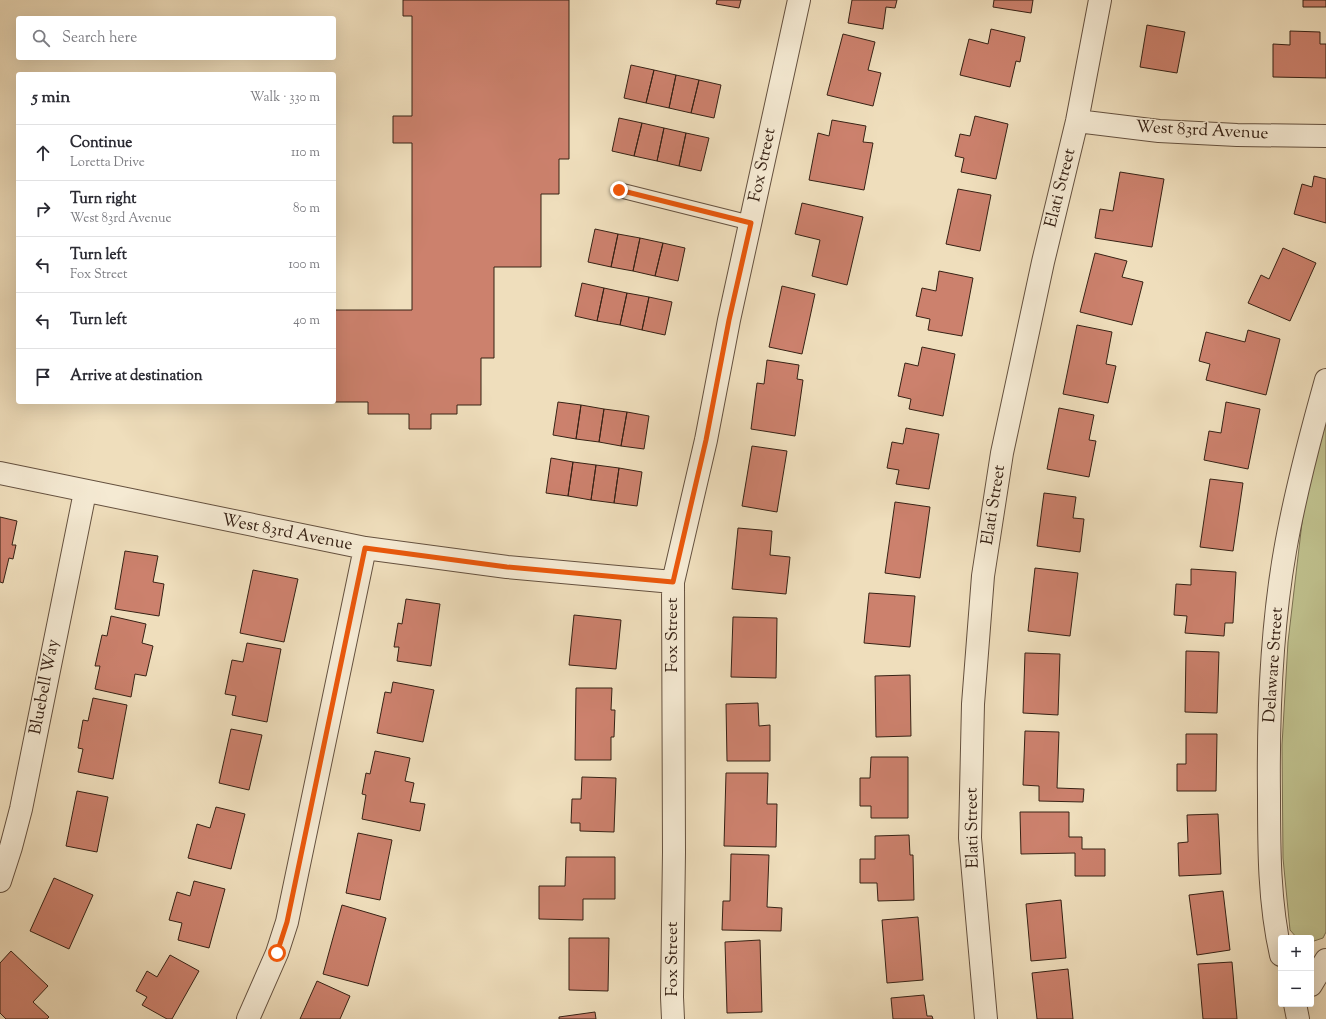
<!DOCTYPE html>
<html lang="en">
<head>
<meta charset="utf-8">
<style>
	:root { --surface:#fff; --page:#f7f7f7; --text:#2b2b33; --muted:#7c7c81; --line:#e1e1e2 }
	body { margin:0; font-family:"Sorts Mill Goudy",serif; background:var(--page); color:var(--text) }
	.controls { position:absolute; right:12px; bottom:12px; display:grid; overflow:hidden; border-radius:4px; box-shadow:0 4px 16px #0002 }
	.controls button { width:36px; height:36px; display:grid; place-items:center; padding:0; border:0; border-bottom:1px solid var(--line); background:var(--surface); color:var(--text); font:20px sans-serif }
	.stop { position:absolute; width:12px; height:12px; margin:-9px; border:3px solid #ea580c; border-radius:50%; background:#fff }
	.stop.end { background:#ea580c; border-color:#fff; box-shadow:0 1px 4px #0008 }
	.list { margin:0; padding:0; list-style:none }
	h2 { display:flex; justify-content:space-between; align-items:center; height:52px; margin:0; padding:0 16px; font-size:17px }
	h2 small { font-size:13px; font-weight:400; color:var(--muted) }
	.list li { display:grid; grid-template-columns:26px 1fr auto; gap:12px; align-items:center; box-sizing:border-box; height:56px; padding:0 16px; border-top:1px solid var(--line) }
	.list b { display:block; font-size:15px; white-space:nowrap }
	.list p { margin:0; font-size:13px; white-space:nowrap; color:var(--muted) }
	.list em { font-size:13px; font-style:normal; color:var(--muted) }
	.icon { flex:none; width:22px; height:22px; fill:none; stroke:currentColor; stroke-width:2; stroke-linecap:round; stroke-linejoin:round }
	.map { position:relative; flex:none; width:1326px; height:1019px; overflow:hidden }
	.search { position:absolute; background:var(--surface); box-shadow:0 4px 16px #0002; left:16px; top:16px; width:320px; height:44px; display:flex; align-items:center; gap:10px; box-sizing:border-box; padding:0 14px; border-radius:4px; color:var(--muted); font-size:15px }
	.panel { position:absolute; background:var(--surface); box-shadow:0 4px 16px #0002; left:16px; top:72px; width:320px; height:332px; border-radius:4px }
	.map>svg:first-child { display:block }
	.green { fill:#bfc08d; stroke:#7b7151 }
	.building { fill:#cc816d; stroke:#372215 }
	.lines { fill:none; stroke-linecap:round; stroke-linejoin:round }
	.service-casing { stroke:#65513f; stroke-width:16 }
	.minor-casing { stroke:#65513f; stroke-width:24 }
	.service { stroke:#f5ead3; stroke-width:14 }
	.minor { stroke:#f5ead3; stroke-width:22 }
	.route { stroke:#ea580c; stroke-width:5 }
	.labels { text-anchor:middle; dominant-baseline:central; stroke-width:3; stroke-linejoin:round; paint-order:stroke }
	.street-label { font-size:17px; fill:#372215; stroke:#f5ead3 }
</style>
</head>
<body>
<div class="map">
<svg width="1326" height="1019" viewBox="0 0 1326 1019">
	<rect width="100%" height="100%" fill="#efdebc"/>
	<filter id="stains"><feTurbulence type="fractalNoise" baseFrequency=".005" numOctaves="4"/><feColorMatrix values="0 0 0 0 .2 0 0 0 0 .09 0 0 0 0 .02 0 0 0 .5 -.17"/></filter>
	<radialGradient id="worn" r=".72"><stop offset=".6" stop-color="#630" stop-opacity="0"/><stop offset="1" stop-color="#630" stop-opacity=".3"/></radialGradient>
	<path class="green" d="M1326 414V932L1323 938 1311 942V938H1297L1290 930 1283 858 1282 745 1288 642 1303 514Z"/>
	<path class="building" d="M403 0H569V159H559V194H541V267H494V358H481V405H457V414H431V429H409V414H368V402H265H334V310H412V143H393V116H412V16H403Z
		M717 0H741L739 8 716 4Z
		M852 0H897L895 8 886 7 883 29 848 23Z
		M994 0H1033L1031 13 993 7Z
		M1303 0H1326V7H1303Z
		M1147 25 1185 32 1177 73 1140 67Z
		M991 29 1025 37 1020 62 1016 61 1010 87 960 75 969 39 988 44Z
		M1290 31 1320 32V44H1326V78L1273 77V44L1290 45Z
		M843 34 875 42 868 70 881 73 873 106 827 95Z
		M631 65 654 70 646 103 624 98Z
		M654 70 676 75 669 108 646 103Z
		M676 75 699 80 691 113 669 108Z
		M699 80 721 85 714 118 691 113Z
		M975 116 1008 124 996 179 961 172 964 158 955 156 960 134 970 136Z
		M619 118 642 123 634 156 612 151Z
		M832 120 866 126 863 142 873 143 864 190 809 180 818 133 829 136Z
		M642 123 664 128 657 161 634 156Z
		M664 128 686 133 679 166 657 161Z
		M686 133 709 138 701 171 679 166Z
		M1120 172 1164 179 1152 247 1095 238 1100 209 1113 211Z
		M1314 176 1326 179V223L1294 214 1302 184 1312 187Z
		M958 189 991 195 980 251 946 244Z
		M802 203 863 217 847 285 812 276 820 240 795 234Z
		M595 229 618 234 611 267 588 262Z
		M618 234 640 238 633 271 611 267Z
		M640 238 663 243 655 276 633 271Z
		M663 243 685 248 678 281 655 276Z
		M1283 248 1316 263 1290 321 1248 303 1261 275 1269 279Z
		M1095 253 1127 261 1122 277 1143 282 1132 325 1080 312Z
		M939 271 973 278 962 336 928 330 930 319 916 316 922 288 936 291Z
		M582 283 604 288 597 321 575 316Z
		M782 286 815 294 802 354 769 347Z
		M604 288 627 293 620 325 597 321Z
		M627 293 649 297 642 330 620 325Z
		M649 297 672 302 665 335 642 330Z
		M1077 325 1112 332 1106 364 1116 366 1108 403 1063 394Z
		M1248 330 1280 339 1266 395 1206 380 1210 364 1199 361 1206 332 1245 342Z
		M922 347 955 354 943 416 909 409 911 399 898 396 905 363 918 366Z
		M767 360 799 365 797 379 803 380 795 436 751 429 757 383 764 384Z
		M558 402 581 405 576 439 553 435Z
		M1226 402 1260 409 1248 469 1204 460 1209 431 1221 433Z
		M581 405 604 409 599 442 576 439Z
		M1059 408 1094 415 1089 440 1096 441 1089 477 1047 469Z
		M604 409 627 412 621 446 599 442Z
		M627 412 649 416 644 449 621 446Z
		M906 428 939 434 929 489 896 484 899 470 887 468 892 442 903 444Z
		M752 446 787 451 777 512 742 506Z
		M551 458 573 462 568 496 546 493Z
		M573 462 596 465 591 500 568 496Z
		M596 465 619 468 614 503 591 500Z
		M619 468 642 472 637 506 614 503Z
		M1210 479 1243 483 1233 551 1200 547Z
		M1044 493 1076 497 1073 518 1084 519 1080 552 1037 546Z
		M895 502 930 507 920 578 885 573Z
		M0 517 17 521 12 545H16L13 559 9 558 3 583 0 582Z
		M738 528 772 531 770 555 790 557 786 594 732 589Z
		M125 551 158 556 153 582 164 584 159 616 115 609Z
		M1035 568 1078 573 1070 636 1028 631Z
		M1191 569 1236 572 1233 623H1225L1224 636 1185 633 1187 616 1174 615 1176 584 1191 585Z
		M253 570 298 579 284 642 240 633Z
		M869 593 915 596 910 647 864 643Z
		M406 599 440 604 431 666 397 661 399 647H394L398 623 402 624Z
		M574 615 621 620 616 669 569 665Z
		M111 616 146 624 142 643 153 646 146 676 135 674 131 697 95 689 100 666H95L102 635 107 636Z
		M733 617 777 618 776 678 731 677Z
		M247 643 281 649 267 722 232 715 236 696 225 694 232 660 243 662Z
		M1186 651 1219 652 1217 713 1185 712Z
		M1025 653 1060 654 1058 715 1023 713Z
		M910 675 911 736 876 737 875 676Z
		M393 682 434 690 423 742 377 733 385 692 391 693Z
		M576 688H612L611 710H615L614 737H611V760H575Z
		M93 698 127 705 113 779 78 772 83 749 78 748 83 720 88 721Z
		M758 703 759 726 770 725V761H727L726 704Z
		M231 729 262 735 249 790 219 783Z
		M1025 731 1059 732 1057 788 1084 789 1083 802 1039 801V786L1023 785Z
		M1186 734H1217L1216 791H1177V764H1186Z
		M375 751 410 758 405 781 414 783 410 802 425 804 420 831 362 819 366 795 362 794 366 773 370 774Z
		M871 757H908V818H871V806H860V778H870Z
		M726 773H768L767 804H777L776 847 724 846Z
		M582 777 616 778 614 832 580 831V823H571L572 799H581Z
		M77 791 108 797 97 852 66 846Z
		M216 807 245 814 231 869 188 858 197 824 210 828Z
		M1020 812H1069V837H1082V849H1105V876H1075V853L1021 854Z
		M1218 814 1221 874 1179 876 1178 843 1188 842 1187 815Z
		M358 833 392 840 380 900 346 893Z
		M909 835 910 855H913L914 900 878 901 877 883H860V859H875V836Z
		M731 854 769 855 767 907 782 908 781 931 722 930 723 901H730Z
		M566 857H615V899H583V920L539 919V886H565Z
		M54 878 93 895 69 949 30 931Z
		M194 881 225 889 209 948 178 940 182 923 169 920 177 892 190 896Z
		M1223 891 1230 950 1197 955 1189 895Z
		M1061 900 1066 958 1031 961 1026 904Z
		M342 905 386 918 368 986 323 974Z
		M918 917 923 980 887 983 882 920Z
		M569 938H609L608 991 569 990Z
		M760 940 762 1012 727 1013 725 942Z
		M11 951 48 986 33 1002 49 1017 47 1019H6L0 1013V963Z
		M170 955 199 971 172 1019H167L142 1005 147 997 136 991 147 971 157 977Z
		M1232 962 1237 1019H1203L1198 964Z
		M1068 969 1073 1019H1037L1032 973Z
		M317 981 350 996 340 1019H300Z
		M924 995 927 1016H932L933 1019H893L891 998Z
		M595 1012 596 1019H559V1017Z"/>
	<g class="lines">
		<g class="service-casing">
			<path id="service" d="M619 190 751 223"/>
		</g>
		<g class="minor-casing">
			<path id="minor" d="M1077 121 1159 131 1237 135 1326 136
				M0 473 365 548 507 567 673 582
				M0 881 11 847 21 809 85 492
				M1281 955C1269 903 1269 848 1269 795 1268 714 1271 631 1285 551 1295 493 1310 437 1326 380
				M1311 985 1326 960
				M1295 1004 1298 1019
				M248 1019 277 953 287 922 365 548
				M673 1019 672 997 674 852 673 582 706 440 729 320 799 0
				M986 1019 970 838 973 704 983 576 1002 453 1043 262 1077 121 1100 0"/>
		</g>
		<use href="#service" class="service"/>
		<use href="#minor" class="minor"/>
	</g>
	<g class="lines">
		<path class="route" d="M277 953 287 922 365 548 507 567 673 582 706 440 729 320 751 223 619 190"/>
	</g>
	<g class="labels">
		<g class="street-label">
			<text transform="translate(1202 131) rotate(3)">West 83rd Avenue</text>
			<text transform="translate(763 165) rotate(-78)">Fox Street</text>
			<text transform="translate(1061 188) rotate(-76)">Elati Street</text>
			<text transform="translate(994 505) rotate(-81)">Elati Street</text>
			<text transform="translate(287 533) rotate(11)">West 83rd Avenue</text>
			<text transform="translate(673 635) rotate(-90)">Fox Street</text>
			<text transform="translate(1274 665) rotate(-86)">Delaware Street</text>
			<text transform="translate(45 687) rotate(-79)">Bluebell Way</text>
			<text transform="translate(973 828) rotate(-91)">Elati Street</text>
			<text transform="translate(673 959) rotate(-90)">Fox Street</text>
		</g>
	</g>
	<rect width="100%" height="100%" filter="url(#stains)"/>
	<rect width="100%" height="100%" fill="url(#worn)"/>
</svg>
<div class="controls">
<button>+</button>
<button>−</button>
</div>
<div class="stop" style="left:277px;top:953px"></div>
<div class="stop end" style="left:619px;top:190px"></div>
<div class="search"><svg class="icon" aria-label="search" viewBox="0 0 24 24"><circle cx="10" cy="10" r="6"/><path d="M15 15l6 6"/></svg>Search here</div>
<section class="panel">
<h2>5 min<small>Walk · 330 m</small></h2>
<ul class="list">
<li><svg class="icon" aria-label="ahead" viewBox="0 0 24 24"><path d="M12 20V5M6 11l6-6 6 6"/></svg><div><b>Continue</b><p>Loretta Drive</p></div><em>110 m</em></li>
<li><svg class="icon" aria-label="right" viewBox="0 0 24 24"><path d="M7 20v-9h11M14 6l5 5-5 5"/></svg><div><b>Turn right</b><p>West 83rd Avenue</p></div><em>80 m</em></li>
<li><svg class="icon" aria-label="left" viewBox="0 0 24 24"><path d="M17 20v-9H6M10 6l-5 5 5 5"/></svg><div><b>Turn left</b><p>Fox Street</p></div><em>100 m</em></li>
<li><svg class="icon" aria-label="left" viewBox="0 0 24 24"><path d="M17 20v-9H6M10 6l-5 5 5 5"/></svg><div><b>Turn left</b></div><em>40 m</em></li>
<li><svg class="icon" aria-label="arrive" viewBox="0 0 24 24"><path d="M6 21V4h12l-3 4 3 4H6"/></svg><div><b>Arrive at destination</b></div></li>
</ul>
</section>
</div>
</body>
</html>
